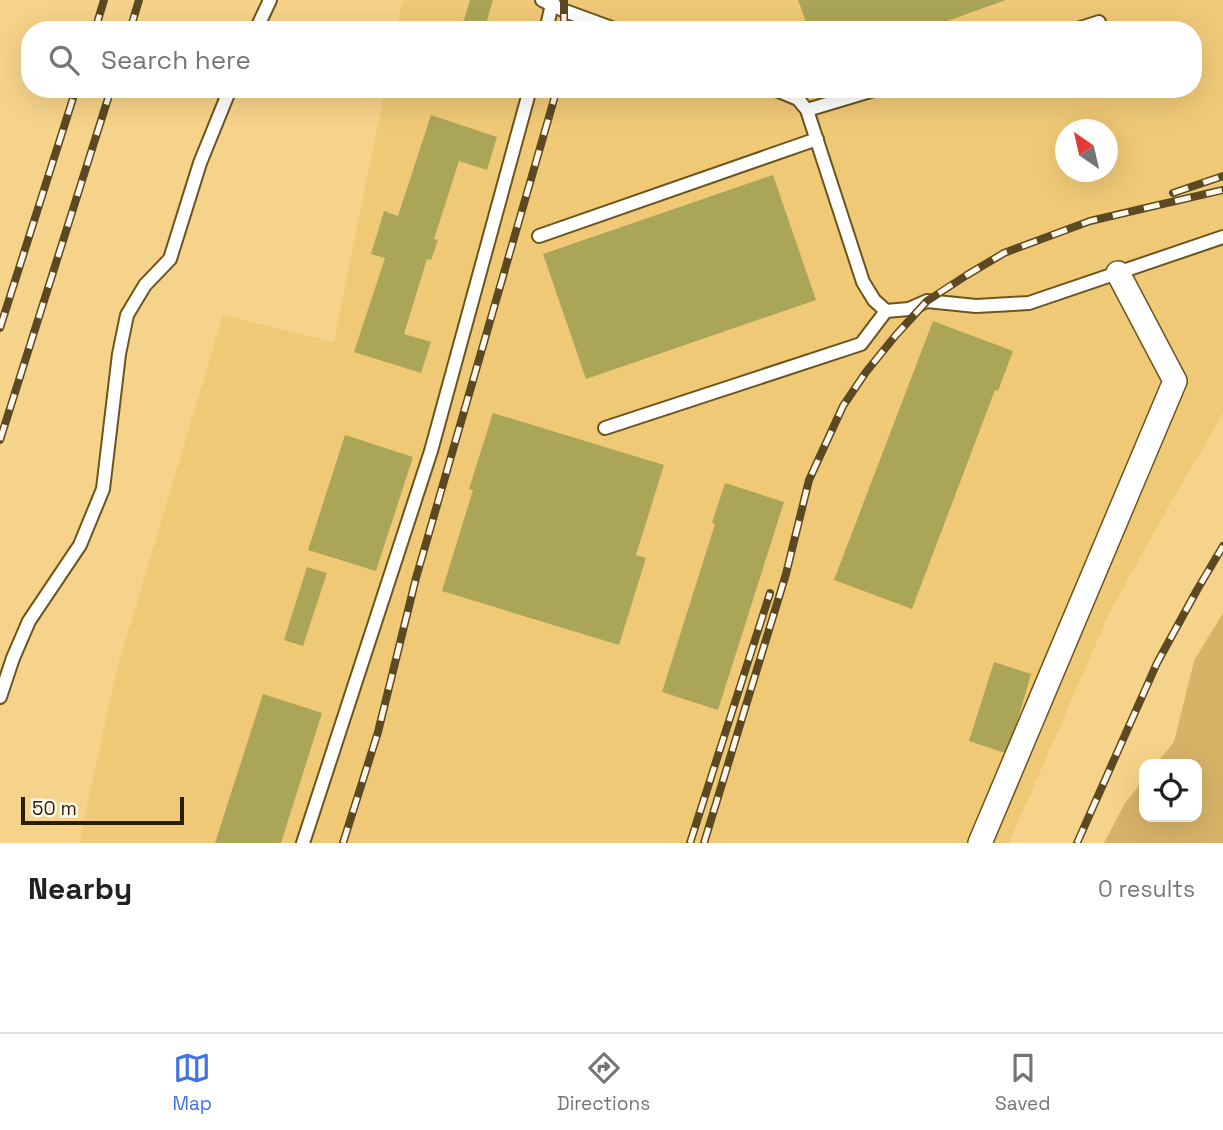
<!DOCTYPE html>
<html lang="en">
<head>
<meta charset="utf-8">
<style>
	:root { --surface:#fff; --page:#f6f6f6; --text:#202124; --muted:#757577; --line:#e0e0e0; --accent:#4271e3 }
	body { margin:0; font-family:"Space Grotesk",sans-serif; background:var(--page); color:var(--text) }
	.controls { position:absolute; right:21px; bottom:21px; display:grid; overflow:hidden; border-radius:14px; box-shadow:0 7px 28px #0002 }
	.controls button { width:63px; height:63px; display:grid; place-items:center; padding:0; border:0; border-bottom:2px solid var(--line); background:var(--surface); color:var(--text); font:35px sans-serif }
	.compass { position:absolute; left:1055px; top:119px; width:63px; height:63px; border-radius:50%; background:var(--surface); box-shadow:0 7px 28px #0002; rotate:326deg }
	.scale { position:absolute; left:21px; bottom:18px; width:163px; box-sizing:border-box; padding-left:7px; border:4px solid #2b1d00; border-top:0; font-size:19px; line-height:24px; white-space:nowrap; color:#2b1d00; -webkit-text-stroke:5px #fff8ea; paint-order:stroke }
	.list { margin:0; padding:0; list-style:none }
	h2 { display:flex; justify-content:space-between; align-items:center; height:91px; margin:0; padding:0 28px; font-size:30px }
	h2 small { font-size:23px; font-weight:400; color:var(--muted) }
	.icon { flex:none; width:38px; height:38px; fill:none; stroke:currentColor; stroke-width:2; stroke-linecap:round; stroke-linejoin:round }
	.map { position:relative; flex:none; width:1223px; height:843px; overflow:hidden }
	.search { position:absolute; background:var(--surface); box-shadow:0 7px 28px #0002; left:21px; right:21px; top:21px; height:77px; display:flex; align-items:center; gap:18px; box-sizing:border-box; padding:0 24px; border-radius:28px; color:var(--muted); font-size:26px }
	.sheet { height:189px; background:var(--surface) }
	nav { display:flex; justify-content:space-around; align-items:center; box-sizing:border-box; height:98px; border-top:2px solid var(--line); background:var(--surface); font-size:19px; color:var(--muted) }
	nav a { display:grid; justify-items:center; gap:4px }
	nav .on { color:var(--accent) }
	.map>svg:first-child { display:block }
	.built { fill:#f0c977; fill-rule:evenodd }
	.green { fill:#d7b368 }
	.building { fill:#aba558 }
	.lines { fill:none; stroke-linecap:round; stroke-linejoin:round }
	.service-casing { stroke:#6d541c; stroke-width:16 }
	.minor-casing { stroke:#6d541c; stroke-width:26 }
	.service { stroke:#fff; stroke-width:12 }
	.minor { stroke:#fff; stroke-width:23 }
	.rail-casing { stroke:#5c4921; stroke-width:8 }
	.rail { stroke:#fff8ea; stroke-width:5; stroke-dasharray:16; stroke-linecap:butt }
</style>
</head>
<body>
<div class="map">
<svg width="1223" height="843" viewBox="0 0 1223 843">
	<rect width="100%" height="100%" fill="#f6d38a"/>
	<path class="built" d="M402 0H1223V413L1150 539 1109 614 1009 843H79L117 669 223 315 334 342 385 89H1193V30H397ZM1066 130H1108V172H1066Z"/>
	<path class="green" d="M1223 613V843H1104L1125 803 1144 779V817H1197V764H1156L1174 742 1194 661Z"/>
	<path class="building" d="M470 0H493L484 30H461Z
		M798 0H1006L922 30H809Z
		M431 115 497 137 487 170 459 161 434 239 438 240 431 260 427 259 404 334 431 342 421 373 354 352 385 258 371 254 384 211 398 216Z
		M773 175 816 300 586 379 543 254Z
		M933 321 1013 351 998 391 995 390 912 609 834 580Z
		M493 413 664 465 636 555 646 558 619 645 442 591 473 490 469 489Z
		M345 435 413 457 376 571 308 550Z
		M725 483 784 502 718 710 662 692 715 524 712 523Z
		M307 567 327 573 303 646 284 640Z
		M994 662 1031 674 1008 754 969 741Z
		M263 694 322 713 281 843H215Z"/>
	<g class="lines">
		<g class="service-casing">
			<path id="service" d="M542 0 565 11 617 30
				M256 30 270 0
				M546 30 553 0
				M1074 30 1099 22
				M774 89 798 99 807 110 863 282 874 300 886 311
				M807 110 877 89
				M539 236 817 139
				M605 428 861 344 886 311 909 309 927 301 976 306 1029 303 1223 237
				M0 697 13 658 29 621 80 545 103 489 119 354 127 315 145 285 170 259 200 163 230 89
				M303 843 431 451 530 89"/>
		</g>
		<g class="minor-casing">
			<path id="minor" d="M980 843 1175 381 1118 273"/>
		</g>
		<use href="#service" class="service"/>
		<use href="#minor" class="minor"/>
		<g class="rail-casing">
			<path id="rail" d="M95 30 104 0
				M130 30 139 0
				M564 30V0
				M1173 193 1223 176
				M0 328 76 89
				M0 440 111 89
				M343 843 378 732 416 578 557 89
				M690 843 770 593
				M704 843 786 574 809 480 843 406 866 372 896 335 927 301 967 275 1004 253 1090 221 1223 190
				M1077 843 1157 663 1197 590 1223 546"/>
		</g>
		<use href="#rail" class="rail"/>
	</g>
</svg>
<div class="controls">
<button><svg class="icon" aria-label="locate" viewBox="0 0 24 24"><circle cx="12" cy="12" r="6"/><path d="M12 2v4M12 18v4M2 12h4M18 12h4"/></svg></button>
</div>
<svg class="compass" viewBox="-18 -18 36 36"><path d="M0-13l5 13h-10z" fill="#e53935"/><path d="M0 13l5-13h-10z" fill="#757577"/></svg>
<div class="scale">50 m</div>
<div class="search"><svg class="icon" aria-label="search" viewBox="0 0 24 24"><circle cx="10" cy="10" r="6"/><path d="M15 15l6 6"/></svg>Search here</div>
</div>
<section class="sheet">
<h2>Nearby<small>0 results</small></h2>
<ul class="list">
</ul>
</section>
<nav>
<a class="on"><svg class="icon" aria-label="map" viewBox="0 0 24 24"><path d="M3 6l6-2 6 2 6-2v14l-6 2-6-2-6 2zM9 4v14M15 6v14"/></svg>Map</a>
<a><svg class="icon" aria-label="directions" viewBox="0 0 24 24"><path d="M12 3l9 9-9 9-9-9zM9 14v-3h6M13 9l2 2-2 2"/></svg>Directions</a>
<a><svg class="icon" aria-label="saved" viewBox="0 0 24 24"><path d="M7 4h10v16l-5-4-5 4z"/></svg>Saved</a>
</nav>
</body>
</html>
